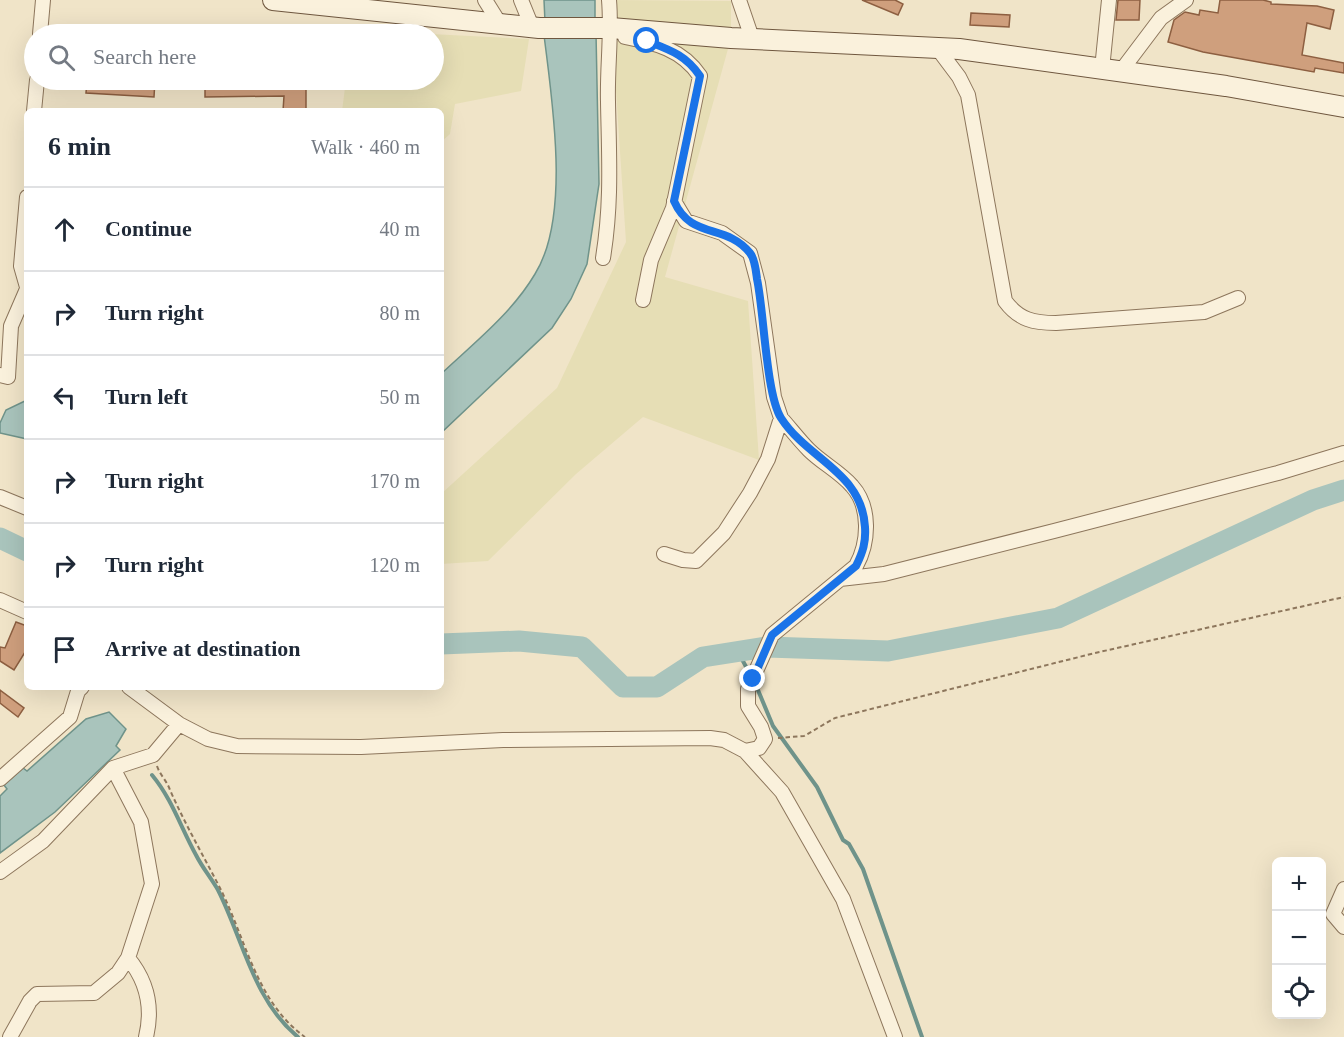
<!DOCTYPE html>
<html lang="en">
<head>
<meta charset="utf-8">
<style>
	:root { --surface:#fff; --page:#f2f2f3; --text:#1f2937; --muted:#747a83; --line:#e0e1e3 }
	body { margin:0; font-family:Georgia,serif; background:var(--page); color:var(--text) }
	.controls { position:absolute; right:18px; bottom:18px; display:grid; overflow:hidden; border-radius:9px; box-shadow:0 6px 24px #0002 }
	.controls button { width:54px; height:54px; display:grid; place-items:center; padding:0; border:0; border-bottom:2px solid var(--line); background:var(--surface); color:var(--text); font:30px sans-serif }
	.stop { position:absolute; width:18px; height:18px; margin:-14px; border:4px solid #1a73e8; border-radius:50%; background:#fff }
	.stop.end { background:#1a73e8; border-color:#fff; box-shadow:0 2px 6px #0008 }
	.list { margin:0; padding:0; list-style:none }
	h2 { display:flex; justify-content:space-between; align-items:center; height:78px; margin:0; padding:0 24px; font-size:26px }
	h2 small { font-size:20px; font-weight:400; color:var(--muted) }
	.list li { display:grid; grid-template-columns:39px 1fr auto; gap:18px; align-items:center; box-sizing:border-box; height:84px; padding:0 24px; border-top:2px solid var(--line) }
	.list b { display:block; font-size:22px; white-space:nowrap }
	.list em { font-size:20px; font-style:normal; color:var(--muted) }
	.icon { flex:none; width:33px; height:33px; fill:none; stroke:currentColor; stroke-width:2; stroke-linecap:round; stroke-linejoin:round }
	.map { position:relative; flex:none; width:1344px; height:1037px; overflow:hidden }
	.search { position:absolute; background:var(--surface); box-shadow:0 6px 24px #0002; left:24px; top:24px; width:420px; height:66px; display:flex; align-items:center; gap:15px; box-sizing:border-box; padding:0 21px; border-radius:33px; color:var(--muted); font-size:22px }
	.panel { position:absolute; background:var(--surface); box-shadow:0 6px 24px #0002; left:24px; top:108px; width:420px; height:582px; border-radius:9px }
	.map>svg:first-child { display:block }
	.farmland { fill:#e6deb5 }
	.water { fill:#a9c4bc; stroke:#6f938a; stroke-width:1.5 }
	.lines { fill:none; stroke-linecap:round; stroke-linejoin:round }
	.stream { stroke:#6f938a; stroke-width:4 }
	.river { stroke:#a9c4bc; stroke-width:21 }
	.building { fill:#cf9f7d; stroke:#8d5f41; stroke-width:1.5 }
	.street-casing { stroke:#8d765c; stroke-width:16 }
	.secondary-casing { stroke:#6f573f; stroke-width:22 }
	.path { stroke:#8d765c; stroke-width:2; stroke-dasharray:4.5 3; stroke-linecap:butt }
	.street { stroke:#faf1dc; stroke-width:14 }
	.secondary { stroke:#faf1dc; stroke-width:20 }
	.route { stroke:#1a73e8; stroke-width:8 }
</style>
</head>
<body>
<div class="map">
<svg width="1344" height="1037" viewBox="0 0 1344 1037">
	<rect width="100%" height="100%" fill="#f0e4c8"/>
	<path class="farmland" d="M610 0 731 1V38L665 277 748 301 759 460 643 417 576 474 488 561 441 564V494L557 388 626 242Z
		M351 30 529 39 521 91 455 104 450 134 441 142V111H342L346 80H434V34H351Z"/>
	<path class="water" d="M544 0H595V21L545 22Z
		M596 33 599 184 587 264 571 299 552 328 441 433V374C474 343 512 313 535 274 571 216 552 101 544 35Z
		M27 400V439L0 433V423L6 410Z
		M109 712 126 729 116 746 120 750 55 812 0 853V796L7 789 4 785 23 768 27 771 86 719Z"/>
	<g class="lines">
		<path class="stream" d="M738 652 750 674
			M755 683 773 726 817 787 843 840 849 844 863 869 922 1037
			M152 775C172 799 181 828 196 855 202 867 211 878 218 890 243 939 253 1000 298 1037"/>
		<path class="river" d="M0 538 27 551
			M441 644 519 641 582 647 623 687H657L703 657 767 647 888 651 1058 618 1313 500 1344 490"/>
	</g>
	<path class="building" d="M862 0H895L903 4 898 15Z
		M1118 0H1140L1139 20H1116Z
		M1220 0H1263L1271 2V4L1317 6 1334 10 1330 29 1307 23 1302 55 1344 63V73L1315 68 1314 72 1203 52 1168 42 1174 20 1185 12 1199 15 1200 10 1218 13Z
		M971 13 1010 15 1009 27 970 25Z
		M87 80H155L154 97 86 93Z
		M205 80H306V111H283L284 96 205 97Z
		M16 622 27 626V649L14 670 0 661V647L5 648Z
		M0 690 24 708 18 717 0 703Z"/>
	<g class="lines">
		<g class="street-casing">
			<path id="street" d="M485 0 500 24
				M521 0 532 27
				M739 0 752 38
				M40 34 43 0
				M625 37C655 43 682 49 700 76L673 208 651 260 643 300
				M938 49 959 77 968 95 1005 301C1019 320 1034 323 1056 323L1204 312 1238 298
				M1102 69 1109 0
				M1121 71 1161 18 1186 0
				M34 111 37 80
				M27 197 21 266 27 287
				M603 258C612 202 609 157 608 102 607 67 612 34 609 0
				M0 375 8 377 11 326 27 289
				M0 497 27 508
				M664 554 683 560 696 561 724 533 750 493 768 459 781 418 774 397 758 283 750 253 722 233 686 221 674 201
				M840 579 884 574 1054 531 1278 473 1344 453
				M0 600 27 612
				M129 687 179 724 208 739 237 746 361 747 503 740 710 738 724 740 745 751 782 792 843 899 895 1037
				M745 751 759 748 765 739 761 727 748 706V689L772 635 856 566C869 543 871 507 852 486 840 472 822 463 809 450 799 440 790 428 781 418
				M0 779 70 717 78 691 82 687
				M0 872 43 841 113 768 153 755 179 724
				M1344 889 1333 914 1344 927
				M128 958C147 981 153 1008 146 1037
				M10 1037 30 1001 37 994 94 993 118 973 128 958 152 884 141 822 113 768"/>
		</g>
		<g class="secondary-casing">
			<path id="secondary" d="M273 0 539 28H611L731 38 959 49 1226 86 1344 107"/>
		</g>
		<path class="path" d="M778 738 804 736 835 718 1095 653 1344 597
			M157 766C160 775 167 781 170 790 185 824 203 855 220 888 246 939 256 1002 305 1037"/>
		<use href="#street" class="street"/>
		<use href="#secondary" class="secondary"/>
	</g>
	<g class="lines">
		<path class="route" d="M647 41C670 50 686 55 700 76L674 201C691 240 726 223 750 253 755 259 756 271 757 279 764 311 766 394 781 418 808 460 862 472 865 527 866 542 863 552 856 566L772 635 753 679"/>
	</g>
</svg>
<div class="controls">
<button>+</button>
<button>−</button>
<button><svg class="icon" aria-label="locate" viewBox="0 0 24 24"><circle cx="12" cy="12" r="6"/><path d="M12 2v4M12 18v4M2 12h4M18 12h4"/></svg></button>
</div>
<div class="stop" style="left:647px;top:41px"></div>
<div class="stop end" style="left:753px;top:679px"></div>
<div class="search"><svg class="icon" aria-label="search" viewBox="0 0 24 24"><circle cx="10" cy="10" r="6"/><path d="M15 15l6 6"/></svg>Search here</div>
<section class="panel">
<h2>6 min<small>Walk · 460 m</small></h2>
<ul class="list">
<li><svg class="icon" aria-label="ahead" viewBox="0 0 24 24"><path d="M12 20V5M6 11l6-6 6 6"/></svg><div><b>Continue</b></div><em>40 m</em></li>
<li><svg class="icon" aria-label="right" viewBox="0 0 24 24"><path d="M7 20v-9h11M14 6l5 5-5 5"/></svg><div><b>Turn right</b></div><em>80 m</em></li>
<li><svg class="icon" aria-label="left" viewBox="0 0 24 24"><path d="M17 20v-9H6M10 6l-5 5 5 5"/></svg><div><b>Turn left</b></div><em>50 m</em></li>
<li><svg class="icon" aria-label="right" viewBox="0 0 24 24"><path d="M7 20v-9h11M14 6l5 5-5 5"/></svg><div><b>Turn right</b></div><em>170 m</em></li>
<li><svg class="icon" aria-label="right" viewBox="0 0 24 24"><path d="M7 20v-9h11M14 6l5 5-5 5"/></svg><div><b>Turn right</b></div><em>120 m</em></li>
<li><svg class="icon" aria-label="arrive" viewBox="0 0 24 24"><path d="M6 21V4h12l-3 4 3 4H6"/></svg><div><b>Arrive at destination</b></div></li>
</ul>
</section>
</div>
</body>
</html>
